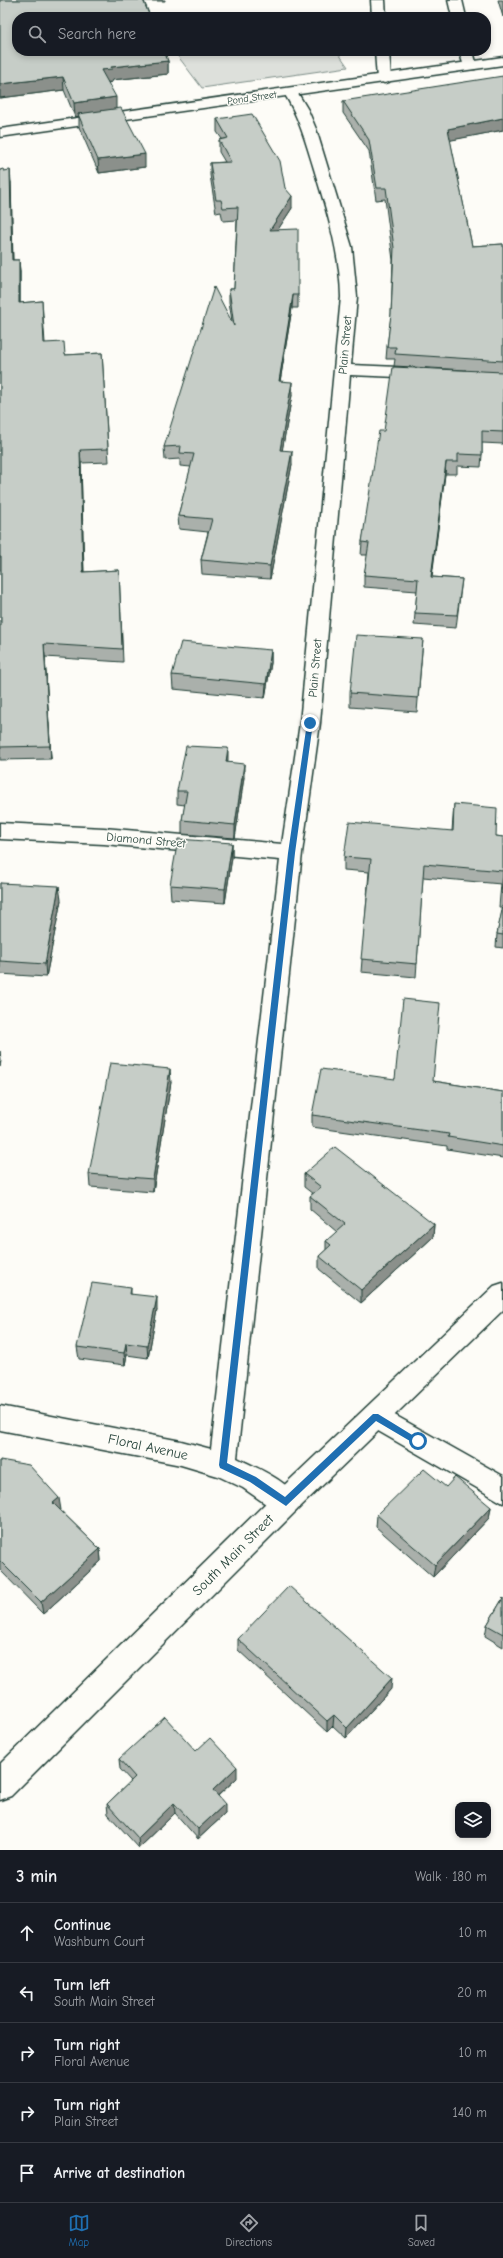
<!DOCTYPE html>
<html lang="en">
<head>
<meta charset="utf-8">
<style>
	:root { --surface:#171b24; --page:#242831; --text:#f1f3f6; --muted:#9ea1a6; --line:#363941; --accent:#1f6fb2 }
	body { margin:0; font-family:"Comic Neue",sans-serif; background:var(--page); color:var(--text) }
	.controls { position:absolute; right:12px; bottom:12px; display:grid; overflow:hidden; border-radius:8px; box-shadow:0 2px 6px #0003 }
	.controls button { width:36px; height:36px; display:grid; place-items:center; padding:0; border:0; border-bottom:1px solid var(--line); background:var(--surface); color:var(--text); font:20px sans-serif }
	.stop { position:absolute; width:12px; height:12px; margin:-9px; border:3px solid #1f6fb2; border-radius:50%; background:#fff }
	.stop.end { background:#1f6fb2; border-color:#fff; box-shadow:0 1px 4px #0008 }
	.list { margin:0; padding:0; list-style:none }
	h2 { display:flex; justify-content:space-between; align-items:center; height:52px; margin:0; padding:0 16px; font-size:17px }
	h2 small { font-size:13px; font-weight:400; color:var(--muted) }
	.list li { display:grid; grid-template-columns:26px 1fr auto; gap:12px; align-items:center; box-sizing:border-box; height:60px; padding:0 16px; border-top:1px solid var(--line) }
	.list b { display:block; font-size:15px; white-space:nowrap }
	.list p { margin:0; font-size:13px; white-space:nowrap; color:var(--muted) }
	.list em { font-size:13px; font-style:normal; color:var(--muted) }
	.icon { flex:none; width:22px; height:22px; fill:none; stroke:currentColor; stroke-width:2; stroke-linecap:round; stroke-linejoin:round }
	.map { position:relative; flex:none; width:503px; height:1850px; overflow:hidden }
	.search { position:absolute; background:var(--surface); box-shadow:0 2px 6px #0003; left:12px; right:12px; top:12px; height:44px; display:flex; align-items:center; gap:10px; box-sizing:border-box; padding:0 14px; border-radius:16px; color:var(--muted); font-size:15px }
	.sheet { height:352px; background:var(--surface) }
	nav { display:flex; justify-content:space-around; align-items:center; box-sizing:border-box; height:56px; border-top:1px solid var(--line); background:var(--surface); font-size:11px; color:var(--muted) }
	nav a { display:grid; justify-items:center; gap:2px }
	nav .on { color:var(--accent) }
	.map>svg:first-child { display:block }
	.green { fill:#dde0db; stroke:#7e8e88 }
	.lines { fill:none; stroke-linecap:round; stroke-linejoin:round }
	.service-casing { stroke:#1f3d34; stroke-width:3 }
	.minor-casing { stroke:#1f3d34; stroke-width:3 }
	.tertiary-casing { stroke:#1f3d34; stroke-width:3 }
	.primary-casing { stroke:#1f3d34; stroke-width:3 }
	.service { fill:#fdfcf7; fill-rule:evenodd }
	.minor { fill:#fdfcf7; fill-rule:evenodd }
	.tertiary { fill:#fdfcf7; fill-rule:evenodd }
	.primary { fill:#fdfcf7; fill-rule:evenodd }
	.wall { fill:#aab0ab; stroke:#1f3d34 }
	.shaded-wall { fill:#8b908b; stroke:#1f3d34 }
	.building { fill:#c6cdc7; stroke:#1f3d34 }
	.route { fill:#1f6fb2 }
	.labels { text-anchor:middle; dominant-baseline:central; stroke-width:3; stroke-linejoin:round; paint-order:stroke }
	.far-street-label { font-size:10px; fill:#1f3d34; stroke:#fdfcf7 }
	.street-label { font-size:12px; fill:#1f3d34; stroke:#fdfcf7 }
	.near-street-label { font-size:14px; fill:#1f3d34; stroke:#fdfcf7 }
</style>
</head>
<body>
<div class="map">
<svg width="503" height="1850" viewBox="0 0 503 1850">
	<rect width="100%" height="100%" fill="#fdfcf7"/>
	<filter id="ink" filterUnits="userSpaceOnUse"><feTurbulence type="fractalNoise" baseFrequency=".025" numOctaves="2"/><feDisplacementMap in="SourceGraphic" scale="8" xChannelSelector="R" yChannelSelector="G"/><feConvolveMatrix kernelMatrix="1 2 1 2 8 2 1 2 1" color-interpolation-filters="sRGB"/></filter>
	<g filter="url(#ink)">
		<path class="green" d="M174 51H337L348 67 202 88Z"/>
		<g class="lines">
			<g class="service-casing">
				<path id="service" d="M371 0H385L386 17H372Z
					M448 0H462L466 17H452Z
					M375 51H389L391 79 389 82 384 83 377 79Z
					M459 51H473L477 66 475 69H465Z"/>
			</g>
			<g class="minor-casing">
				<path id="minor" d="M291 89 296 90 308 110 316 129 352 247 357 297 351 365 422 368 428 369 430 373 428 377 422 378 350 375 320 723 302 853 237 1458C257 1468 291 1482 300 1502L296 1511 286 1515 276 1511 243 1488 218 1476 181 1465 0 1430V1406L181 1441 211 1449 280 860 104 844 0 839V823L104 828 282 844 300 723 341 297C340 252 327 212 314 169 306 143 299 117 284 93Z
					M375 1404 503 1476V1503L366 1424 362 1416 366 1408Z"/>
			</g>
			<g class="tertiary-casing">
				<path id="tertiary" d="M503 57V65L0 137V129Z"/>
			</g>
			<g class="primary-casing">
				<path id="primary" d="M503 1283V1310L296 1511 11 1796 0 1800V1764L276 1493 494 1286Z"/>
			</g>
			<use href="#service" class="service"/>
			<use href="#minor" class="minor"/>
			<use href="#tertiary" class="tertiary"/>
			<use href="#primary" class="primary"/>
		</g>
		<path class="wall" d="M0 0H165V1H144L168 61V74L112 80V82L108 83 116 109 145 167 99 173 79 127V116L75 117 64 90 0 98Z
			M498 0H503V17Z
			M343 101 503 130 450 140 472 246 503 244V444L482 443V455L481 467 457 466V474H445L432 577 462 579 456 628 414 625 417 591 364 587V575L368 555H361L362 542 384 431 466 370 394 366 395 359H386L387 347 391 316 393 260 385 199 376 200 369 151 343 113Z
			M217 119 285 188 292 208 278 229 298 295V308H292L280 381 292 395 282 450 292 464 270 579 202 574 201 560 208 532 179 529 178 516 191 467 180 466V459L165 460 164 447 232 321 229 302V289H234L237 220 223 221 221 212 216 213 210 175V163L225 162 219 152V140L222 139 217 132Z
			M0 170 4 171 11 182 13 260H19L20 272V303L42 301 45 343 65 355 102 353 109 462 81 463 84 572 119 570 123 662 45 657 51 759 0 760V625H1V570H0Z
			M423 639 417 712 350 707V693Z
			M271 650V663L265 698 173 689 172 675Z
			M228 762 244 777 235 838 182 834V820L185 805 177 804V791Z
			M454 804 496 836 503 837V948L496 947 497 934 503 907H499L501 884 423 877 416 977 361 972 369 872 344 870V857L452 831Z
			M232 843V857L225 903 171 899 170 885Z
			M0 883 61 900 46 977 0 974Z
			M395 1079 433 1081 503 1092V1158L447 1149V1146L312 1127V1115Z
			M171 1082 153 1192 90 1187 89 1174Z
			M304 1174 434 1224 433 1237 361 1303 319 1269V1256L326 1250V1241L337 1232 310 1209V1196L313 1194 304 1187Z
			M131 1288V1294L157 1310 148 1358 127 1355 125 1365 79 1359 77 1347Z
			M0 1460 61 1510H60L100 1549 101 1561 43 1614 0 1570Z
			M446 1487 491 1507 489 1518 433 1577 376 1527 377 1515Z
			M503 1598V1647L485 1636 487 1625Z
			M238 1639 391 1689 346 1738 333 1726 327 1732 238 1650Z
			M196 1751 237 1778 218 1796 225 1814 198 1839 175 1813 139 1848 108 1814 107 1804 131 1781 120 1769 119 1759Z"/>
		<path class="shaded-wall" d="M168 61V74L112 80V82L102 83 101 70 111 67Z
			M63 77 64 90 0 98V84Z
			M116 97V111L78 114 79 116 75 117 74 103Z
			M503 118V130L447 141 448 129Z
			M145 154V167L99 173 98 160Z
			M10 170 11 182 13 272 12 260Z
			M292 196V208L270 242V230Z
			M19 260 20 272V315L19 303Z
			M293 295 292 308 278 394 279 381Z
			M292 382V395L280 463V450Z
			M80 450 81 463 84 584 83 572Z
			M292 451V464L270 579V566Z
			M446 462 445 474 430 589 431 577Z
			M44 644 45 657 51 759 50 746Z
			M271 650V663L265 698 266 684Z
			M228 748V762H226Z
			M244 764V777L235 838V825Z
			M232 843V857L225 903V889Z
			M59 886 61 900 46 977 45 964Z
			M0 1051 1 1061 0 1067Z
			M170 1069 171 1082 153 1192V1179Z
			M434 1224 433 1237 361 1303V1290Z
			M157 1297V1310L148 1358 147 1346Z
			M126 1343 127 1355 125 1365 124 1353Z
			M59 1498 61 1510 55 1515 53 1503Z
			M491 1507 489 1518 433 1577 435 1565Z
			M100 1549 101 1561 43 1614 41 1602Z
			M392 1678 391 1689 346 1738 347 1728Z
			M334 1715 333 1726 327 1732V1721Z
			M237 1767V1778L213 1800V1790Z
			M174 1803 175 1813 139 1848 138 1838Z
			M225 1804V1814L198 1839V1829Z"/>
		<path class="building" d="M0 0H143L150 17H17V51H164L168 61 111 67 112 69 101 70 116 97 74 103 63 77 0 84Z
			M503 76V118L448 129 472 246 503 244V361L395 354 396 347H387L391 314 394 248 386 188H377L369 140 343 101Z
			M121 108 145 154 98 160 78 114Z
			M252 114 280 161 285 188 292 196 270 230 298 229V295H293L279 381 292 382 280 450 292 451 270 566 201 560 212 519 178 516 194 454 180 453 181 446 164 447 214 287 234 326 229 289H234L238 207 223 208 221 200H216L210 163 231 162 219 140 228 138 217 119Z
			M3 169 4 171 10 170 12 260H19V303L42 301 44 343 64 342 65 355 102 353 108 449 80 450 83 572 119 570 122 649 44 644 50 746 0 747V625H1V557H0V170Z
			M393 367 503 372V432L482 431V455L458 454V462H446L431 577 462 579 457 615 415 613 418 579 364 575 369 543 362 542 379 431H384Z
			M356 635 423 639 418 698 350 693Z
			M181 642 271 650 266 684 172 675Z
			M186 746 228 748 226 762 244 764 235 825 182 820 187 791H177Z
			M454 804 497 808 496 836 503 837V871L424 864 417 964 361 959 371 859 344 857 349 822 453 831Z
			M178 839 232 843 225 889 170 885Z
			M503 872V894L501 893Z
			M0 883 59 886 45 964 0 961Z
			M503 905V935L497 934Z
			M403 999 440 1003 433 1081 503 1092V1146L448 1137 449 1134 312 1115 321 1069 395 1079Z
			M110 1063 170 1069 153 1179 89 1174Z
			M335 1147 434 1224 361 1290 319 1256 331 1245 326 1241 345 1224 310 1196 321 1187 304 1174Z
			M92 1283 131 1288 130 1294 157 1297 147 1346 126 1343 124 1353 77 1347Z
			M0 1460 29 1465 59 1498 53 1503 100 1549 41 1602 0 1561Z
			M424 1469 446 1487 455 1477 491 1507 435 1565 377 1515Z
			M289 1586 392 1678 347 1728 334 1715 327 1721 238 1639Z
			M503 1598V1634L487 1625Z
			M165 1717 196 1751 210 1738 237 1767 213 1790 225 1804 198 1829 174 1803 138 1838 107 1804 135 1777 119 1759Z"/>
	</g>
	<path class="route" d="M310 721 313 723 295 853 227 1463 256 1477 285 1497 373 1414H378L422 1441 418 1445 415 1444 376 1421 286 1506 250 1482 220 1468 219 1465 288 853 307 723Z"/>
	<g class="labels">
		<g class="far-street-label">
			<text transform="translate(252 98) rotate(-8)">Pond Street</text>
		</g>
		<g class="street-label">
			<text transform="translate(345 345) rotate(-85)">Plain Street</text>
			<text transform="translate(315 668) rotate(-85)">Plain Street</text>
			<text transform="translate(146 840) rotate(5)">Diamond Street</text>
		</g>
		<g class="near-street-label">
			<text transform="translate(148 1447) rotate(12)">Floral Avenue</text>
			<text transform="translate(233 1555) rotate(-45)">South Main Street</text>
		</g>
	</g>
</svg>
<div class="controls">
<button><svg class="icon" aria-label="layers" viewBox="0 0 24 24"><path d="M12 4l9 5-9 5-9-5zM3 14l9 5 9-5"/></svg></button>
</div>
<div class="stop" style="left:418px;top:1441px"></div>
<div class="stop end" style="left:310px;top:723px"></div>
<div class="search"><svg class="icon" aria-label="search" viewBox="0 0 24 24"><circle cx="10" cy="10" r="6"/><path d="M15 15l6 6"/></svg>Search here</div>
</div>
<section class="sheet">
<h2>3 min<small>Walk · 180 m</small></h2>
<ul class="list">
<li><svg class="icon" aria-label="ahead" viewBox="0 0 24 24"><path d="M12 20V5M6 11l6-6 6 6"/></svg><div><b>Continue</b><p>Washburn Court</p></div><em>10 m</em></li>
<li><svg class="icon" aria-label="left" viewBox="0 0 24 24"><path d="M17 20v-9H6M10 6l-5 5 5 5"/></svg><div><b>Turn left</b><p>South Main Street</p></div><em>20 m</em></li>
<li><svg class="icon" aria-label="right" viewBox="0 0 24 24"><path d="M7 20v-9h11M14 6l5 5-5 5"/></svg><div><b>Turn right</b><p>Floral Avenue</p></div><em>10 m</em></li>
<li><svg class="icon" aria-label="right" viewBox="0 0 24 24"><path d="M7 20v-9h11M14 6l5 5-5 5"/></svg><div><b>Turn right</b><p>Plain Street</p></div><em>140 m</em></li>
<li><svg class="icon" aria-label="arrive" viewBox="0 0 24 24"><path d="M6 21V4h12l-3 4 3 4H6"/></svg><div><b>Arrive at destination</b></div></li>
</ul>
</section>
<nav>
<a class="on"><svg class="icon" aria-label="map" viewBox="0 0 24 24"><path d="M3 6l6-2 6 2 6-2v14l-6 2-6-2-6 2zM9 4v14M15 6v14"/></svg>Map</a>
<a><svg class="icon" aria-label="directions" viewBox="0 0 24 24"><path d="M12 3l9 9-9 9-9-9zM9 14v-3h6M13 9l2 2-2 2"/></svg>Directions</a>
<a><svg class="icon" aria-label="saved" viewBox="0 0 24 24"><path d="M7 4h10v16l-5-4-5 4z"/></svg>Saved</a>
</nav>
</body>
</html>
